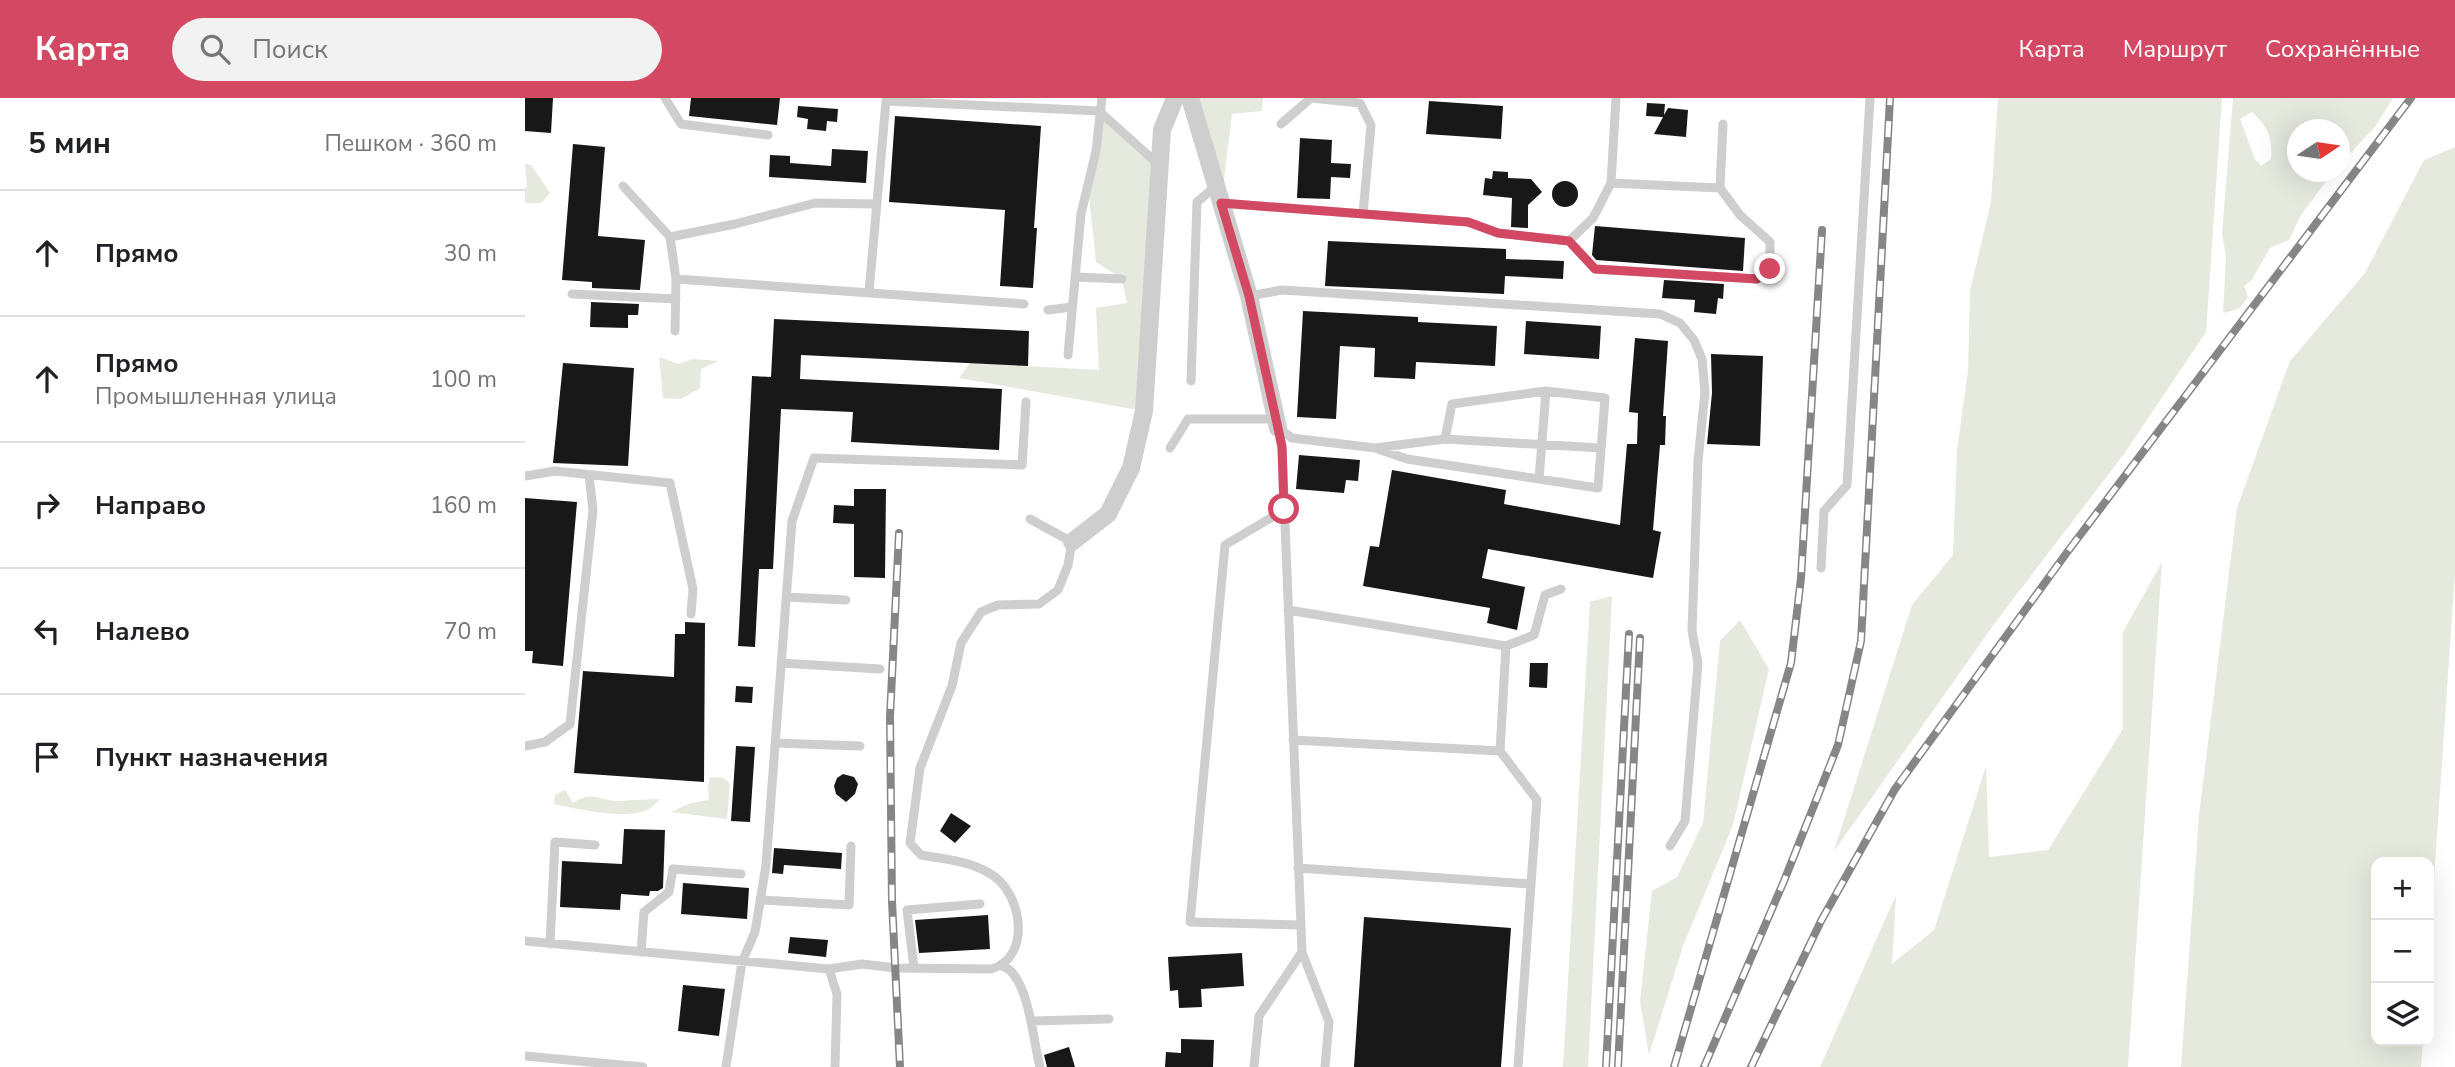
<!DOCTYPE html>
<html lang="ru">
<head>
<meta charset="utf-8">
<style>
	:root { --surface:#fff; --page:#f2f2f2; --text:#202124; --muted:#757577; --line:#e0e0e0; --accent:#d34963 }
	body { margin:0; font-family:"Nunito Sans",sans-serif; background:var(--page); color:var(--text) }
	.controls { position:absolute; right:21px; bottom:21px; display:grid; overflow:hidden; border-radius:14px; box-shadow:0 7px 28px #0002 }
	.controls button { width:63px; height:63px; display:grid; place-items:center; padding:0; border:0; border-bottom:2px solid var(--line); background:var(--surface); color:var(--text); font:35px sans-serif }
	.compass { position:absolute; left:1762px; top:21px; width:63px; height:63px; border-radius:50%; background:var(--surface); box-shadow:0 7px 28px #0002; rotate:77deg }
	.stop { position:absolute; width:21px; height:21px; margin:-16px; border:5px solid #d34963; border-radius:50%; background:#fff }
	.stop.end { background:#d34963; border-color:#fff; box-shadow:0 2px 7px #0008 }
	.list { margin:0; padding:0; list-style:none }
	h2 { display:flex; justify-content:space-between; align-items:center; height:91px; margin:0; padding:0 28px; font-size:30px }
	h2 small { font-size:23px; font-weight:400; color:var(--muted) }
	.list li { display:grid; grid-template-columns:46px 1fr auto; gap:21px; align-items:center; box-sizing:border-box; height:126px; padding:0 28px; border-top:2px solid var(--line) }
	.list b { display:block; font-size:26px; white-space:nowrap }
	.list p { margin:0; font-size:23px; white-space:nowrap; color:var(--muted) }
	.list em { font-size:23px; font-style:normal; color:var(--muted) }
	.icon { flex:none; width:38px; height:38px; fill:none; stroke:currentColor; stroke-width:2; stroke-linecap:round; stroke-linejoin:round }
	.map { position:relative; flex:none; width:1930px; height:969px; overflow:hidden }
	header { display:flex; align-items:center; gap:42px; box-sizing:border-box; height:98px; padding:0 35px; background:var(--accent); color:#fff }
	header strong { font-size:33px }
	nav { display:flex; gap:38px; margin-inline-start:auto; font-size:24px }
	.search { width:490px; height:63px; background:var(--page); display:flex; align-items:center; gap:18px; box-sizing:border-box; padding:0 24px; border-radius:38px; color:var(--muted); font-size:26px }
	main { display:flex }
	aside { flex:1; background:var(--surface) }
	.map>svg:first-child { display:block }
	.green { fill:#e5e9de; fill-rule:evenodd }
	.building { fill:#181818 }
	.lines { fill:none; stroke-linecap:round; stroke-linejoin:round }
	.service { stroke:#cecece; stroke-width:9 }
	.minor { stroke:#cecece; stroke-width:18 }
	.rail-casing { stroke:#868686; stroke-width:8 }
	.rail { stroke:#fff; stroke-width:5; stroke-dasharray:16; stroke-linecap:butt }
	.route { stroke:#d34963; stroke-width:9 }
</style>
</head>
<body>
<header>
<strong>Карта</strong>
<div class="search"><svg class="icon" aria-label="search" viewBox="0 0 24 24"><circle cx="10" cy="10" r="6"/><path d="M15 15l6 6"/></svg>Поиск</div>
<nav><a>Карта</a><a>Маршрут</a><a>Сохранённые</a></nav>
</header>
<main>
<aside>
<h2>5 мин<small>Пешком · 360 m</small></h2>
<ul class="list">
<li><svg class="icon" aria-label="ahead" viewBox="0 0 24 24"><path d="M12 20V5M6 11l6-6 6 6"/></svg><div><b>Прямо</b></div><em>30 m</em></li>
<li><svg class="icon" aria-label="ahead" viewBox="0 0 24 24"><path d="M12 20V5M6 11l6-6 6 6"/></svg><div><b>Прямо</b><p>Промышленная улица</p></div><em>100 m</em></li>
<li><svg class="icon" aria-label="right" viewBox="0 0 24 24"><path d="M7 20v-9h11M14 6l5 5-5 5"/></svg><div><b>Направо</b></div><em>160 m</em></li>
<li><svg class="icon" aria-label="left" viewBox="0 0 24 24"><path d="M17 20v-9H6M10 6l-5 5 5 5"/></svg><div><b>Налево</b></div><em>70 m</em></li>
<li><svg class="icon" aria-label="arrive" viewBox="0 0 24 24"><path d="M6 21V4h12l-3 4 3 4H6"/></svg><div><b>Пункт назначения</b></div></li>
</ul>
</aside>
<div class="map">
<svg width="1930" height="969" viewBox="0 0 1930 969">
	<rect width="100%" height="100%" fill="#fff"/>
	<path class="green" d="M665 0H738L737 13 707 16 696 105Z
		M1473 0H1697L1681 234 1599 356 1472 522 1309 753 1387 507 1428 457 1432 352 1443 273 1445 193 1466 104Z
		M1708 0H1868L1850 29 1815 66 1814 32H1772V74H1808L1776 117 1764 142 1745 150 1726 183 1719 188 1723 199 1714 211 1698 215 1701 159 1697 135ZM1727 14C1743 29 1748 40 1746 61L1736 68 1730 61 1715 21Z
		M574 13 634 67 619 313 434 280 445 265 574 272 571 210 602 205 597 181 571 164 563 88Z
		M1930 49V475L1904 853V764H1851V943H1898L1896 969H1656L1674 718 1712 410 1765 263 1840 175 1899 62Z
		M0 66 6 67 25 95 16 105H0V90L2 89Z
		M134 259 153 266 168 261 194 263 176 271 175 290 156 301 138 300Z
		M1637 464 1603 969H1295L1371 797 1367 866 1409 832 1461 668 1464 759 1523 752 1598 631V534Z
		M1087 498 1063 969H1038L1065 504Z
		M1215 522 1244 571 1208 727 1158 848 1124 957 1115 903 1127 793 1152 779 1178 725 1195 543Z
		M185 679 198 680 205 685 202 721 146 714 166 705 184 702 183 690Z
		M40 692 48 705C67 691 77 704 96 703 109 702 122 701 135 701 131 705 127 710 122 712 100 722 53 711 29 706L30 697Z"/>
	<path class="building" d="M0 0H28L26 35 0 33Z
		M166 0H255L252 27 164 18Z
		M904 3 978 8 976 41 901 36Z
		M1122 5 1140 6 1139 17 1143 10 1163 12 1161 39 1129 36 1138 19 1121 18Z
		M273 8 313 11 312 24 302 23 301 33 282 31 283 21 272 19Z
		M370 18 516 28 509 130H512L508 190 475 188 480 112 364 104Z
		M775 40 807 42 806 65 826 66 825 80 806 79 805 101 772 100Z
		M48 46 80 49 73 138 120 142 115 192 67 190V184L37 182Z
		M307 51 343 53 341 85 244 79 245 57 265 58V65L306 68Z
		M968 73 983 74V80L1006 81 1017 94 1003 107V130L986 129 987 100 958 97 960 80 967 81Z
		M1027 96a13 13 0 1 1 26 0a13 13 0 1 1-26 0Z
		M1070 128 1220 140 1218 173 1071 162 1067 157Z
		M803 143 981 151V161L1039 163 1038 181 980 178 979 196 800 188Z
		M1139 182 1199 186 1198 201 1193 200 1191 216 1169 214 1170 202 1137 200Z
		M66 204 114 206 113 217H103V230L65 229Z
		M778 213 893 219V224L972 228 970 268 891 264 890 281 849 279 850 250 815 248 811 321 772 319Z
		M249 221 504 233 503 268 276 257 275 281 477 291 474 352 326 344 328 314 256 311 248 471H234L230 549 213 548 227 278 246 279Z
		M1001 223 1076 228 1074 261 999 256Z
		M1110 240 1143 243 1138 318H1141L1140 347H1135L1128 432 1136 434 1128 480 963 451 957 480 1000 489 992 532 962 525 965 510 838 488 845 448 854 449 867 372 981 392 979 406 1095 427 1102 346H1112L1113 315 1104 314Z
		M1186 256 1238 258 1235 348 1182 346 1187 295Z
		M38 265 109 270 103 368 28 365Z
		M774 357 835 362 833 383 821 382 819 395 771 391Z
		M329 391H361L360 480 329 479V426L308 425 309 407 329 408Z
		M0 400 52 404 38 568 7 565 8 553H0Z
		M160 524 180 525 179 684 49 675 58 573 149 579 150 536H160Z
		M1005 565H1023L1022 590 1004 589Z
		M211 588 228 589 227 605 210 604Z
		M211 648 230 649 225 724 206 723Z
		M318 676 329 679 333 686 330 696 321 704 311 696 309 688 312 680Z
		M426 715 446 728 430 745 415 733Z
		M99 731 140 732 138 790 133 793H125L124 798 96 796 95 812 35 809 37 763 97 766Z
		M249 750 317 755 316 771 259 767 258 776 247 775Z
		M158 785 224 790 222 821 156 816Z
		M463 817 465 851 394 855 390 822Z
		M839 819 986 830 976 969H829Z
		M265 839 303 842 301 859 263 855Z
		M717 855 719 888 676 891 677 909 654 910 653 892 645 893 643 859Z
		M158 887 200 891 194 938 153 933Z
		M656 941 689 942 688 969H640L641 954 656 955Z
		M544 949 550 969H522L519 957Z"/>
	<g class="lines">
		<path class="service" d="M140 0 156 26 243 37
			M786 0 835 5 846 27 838 116
			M756 26 786 0
			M1086 85 1195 90
			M98 88 145 139 151 181 150 233
			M696 105 943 124 973 135 1044 143 1068 120 1086 85 1091 0
			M145 139 210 126 290 105 352 106
			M1044 143 1070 171 1232 181 1245 171V144L1215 117 1195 90 1198 26
			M550 179 597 181
			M151 181 499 206
			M344 194 361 3 574 13 633 66
			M47 196 151 201
			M724 198 757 192 1135 216 1155 225 1169 242 1177 261 1180 294 1173 363 1167 533 1173 565 1160 723 1145 748
			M523 212 547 209
			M543 257 556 116 571 53 577 0
			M666 283 672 104 691 88
			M753 330 757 349 777 854 804 924 800 969
			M753 330 767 340 850 350 920 341 1076 350
			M645 350 663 321H751
			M850 350 882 361 1073 390 1080 300 1021 293 927 306 920 341
			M0 378 30 373 145 385 168 491 166 516
			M1014 381 1021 293
			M759 412 700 447 665 824 776 827
			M1296 470 1299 413 1322 387 1345 0
			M261 499 321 502
			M763 512 981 548 975 653 1012 702 993 969
			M981 548 1009 537 1020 497 1036 491
			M256 565 355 571
			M768 642 975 653
			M250 645 335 648
			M0 648 20 644 45 626 68 412 64 377
			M773 770 1006 786
			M235 802 324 807 326 748
			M0 843 304 871 337 866 371 870 466 871C508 860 497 792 464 775 443 763 420 761 396 757L385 745 395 670 427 588 436 545 456 514 473 507 514 506 533 492 543 467 547 444 505 421
			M25 846 30 744 70 747
			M116 854 119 814 144 794 148 771 216 776
			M478 868C504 878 508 944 515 969
			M389 870 382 812 455 806
			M304 871 312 896 310 969
			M506 923 584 921
			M0 958 118 969
			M201 969 217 864 230 834 241 767 267 423 289 360 497 367 501 304
			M729 969 734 918 777 854"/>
		<path class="minor" d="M665 0 724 198 753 330
			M547 444 583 416 606 370 619 313 637 32 650 0"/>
		<g class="rail-casing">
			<path id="rail" d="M374 435 365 619 367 803 375 969
				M1081 969 1104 536
				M1093 969 1115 540
				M1149 969 1266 565 1276 480 1297 132
				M1179 969 1259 783 1313 647 1336 543 1365 0
				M1226 969 1296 823 1370 691 1543 453 1886 0"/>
		</g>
		<use href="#rail" class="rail"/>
	</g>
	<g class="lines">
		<path class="route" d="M759 411 757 349 753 330 724 198 696 105 943 124 973 135 1044 143 1070 171 1232 181 1245 171"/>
	</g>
</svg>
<div class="controls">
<button>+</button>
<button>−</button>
<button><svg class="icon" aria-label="layers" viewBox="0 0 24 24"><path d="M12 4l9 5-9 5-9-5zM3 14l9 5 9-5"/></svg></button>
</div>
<svg class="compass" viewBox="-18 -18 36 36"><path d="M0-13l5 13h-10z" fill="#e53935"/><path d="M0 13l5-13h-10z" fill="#757577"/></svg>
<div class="stop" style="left:759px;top:411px"></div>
<div class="stop end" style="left:1245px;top:171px"></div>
</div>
</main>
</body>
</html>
